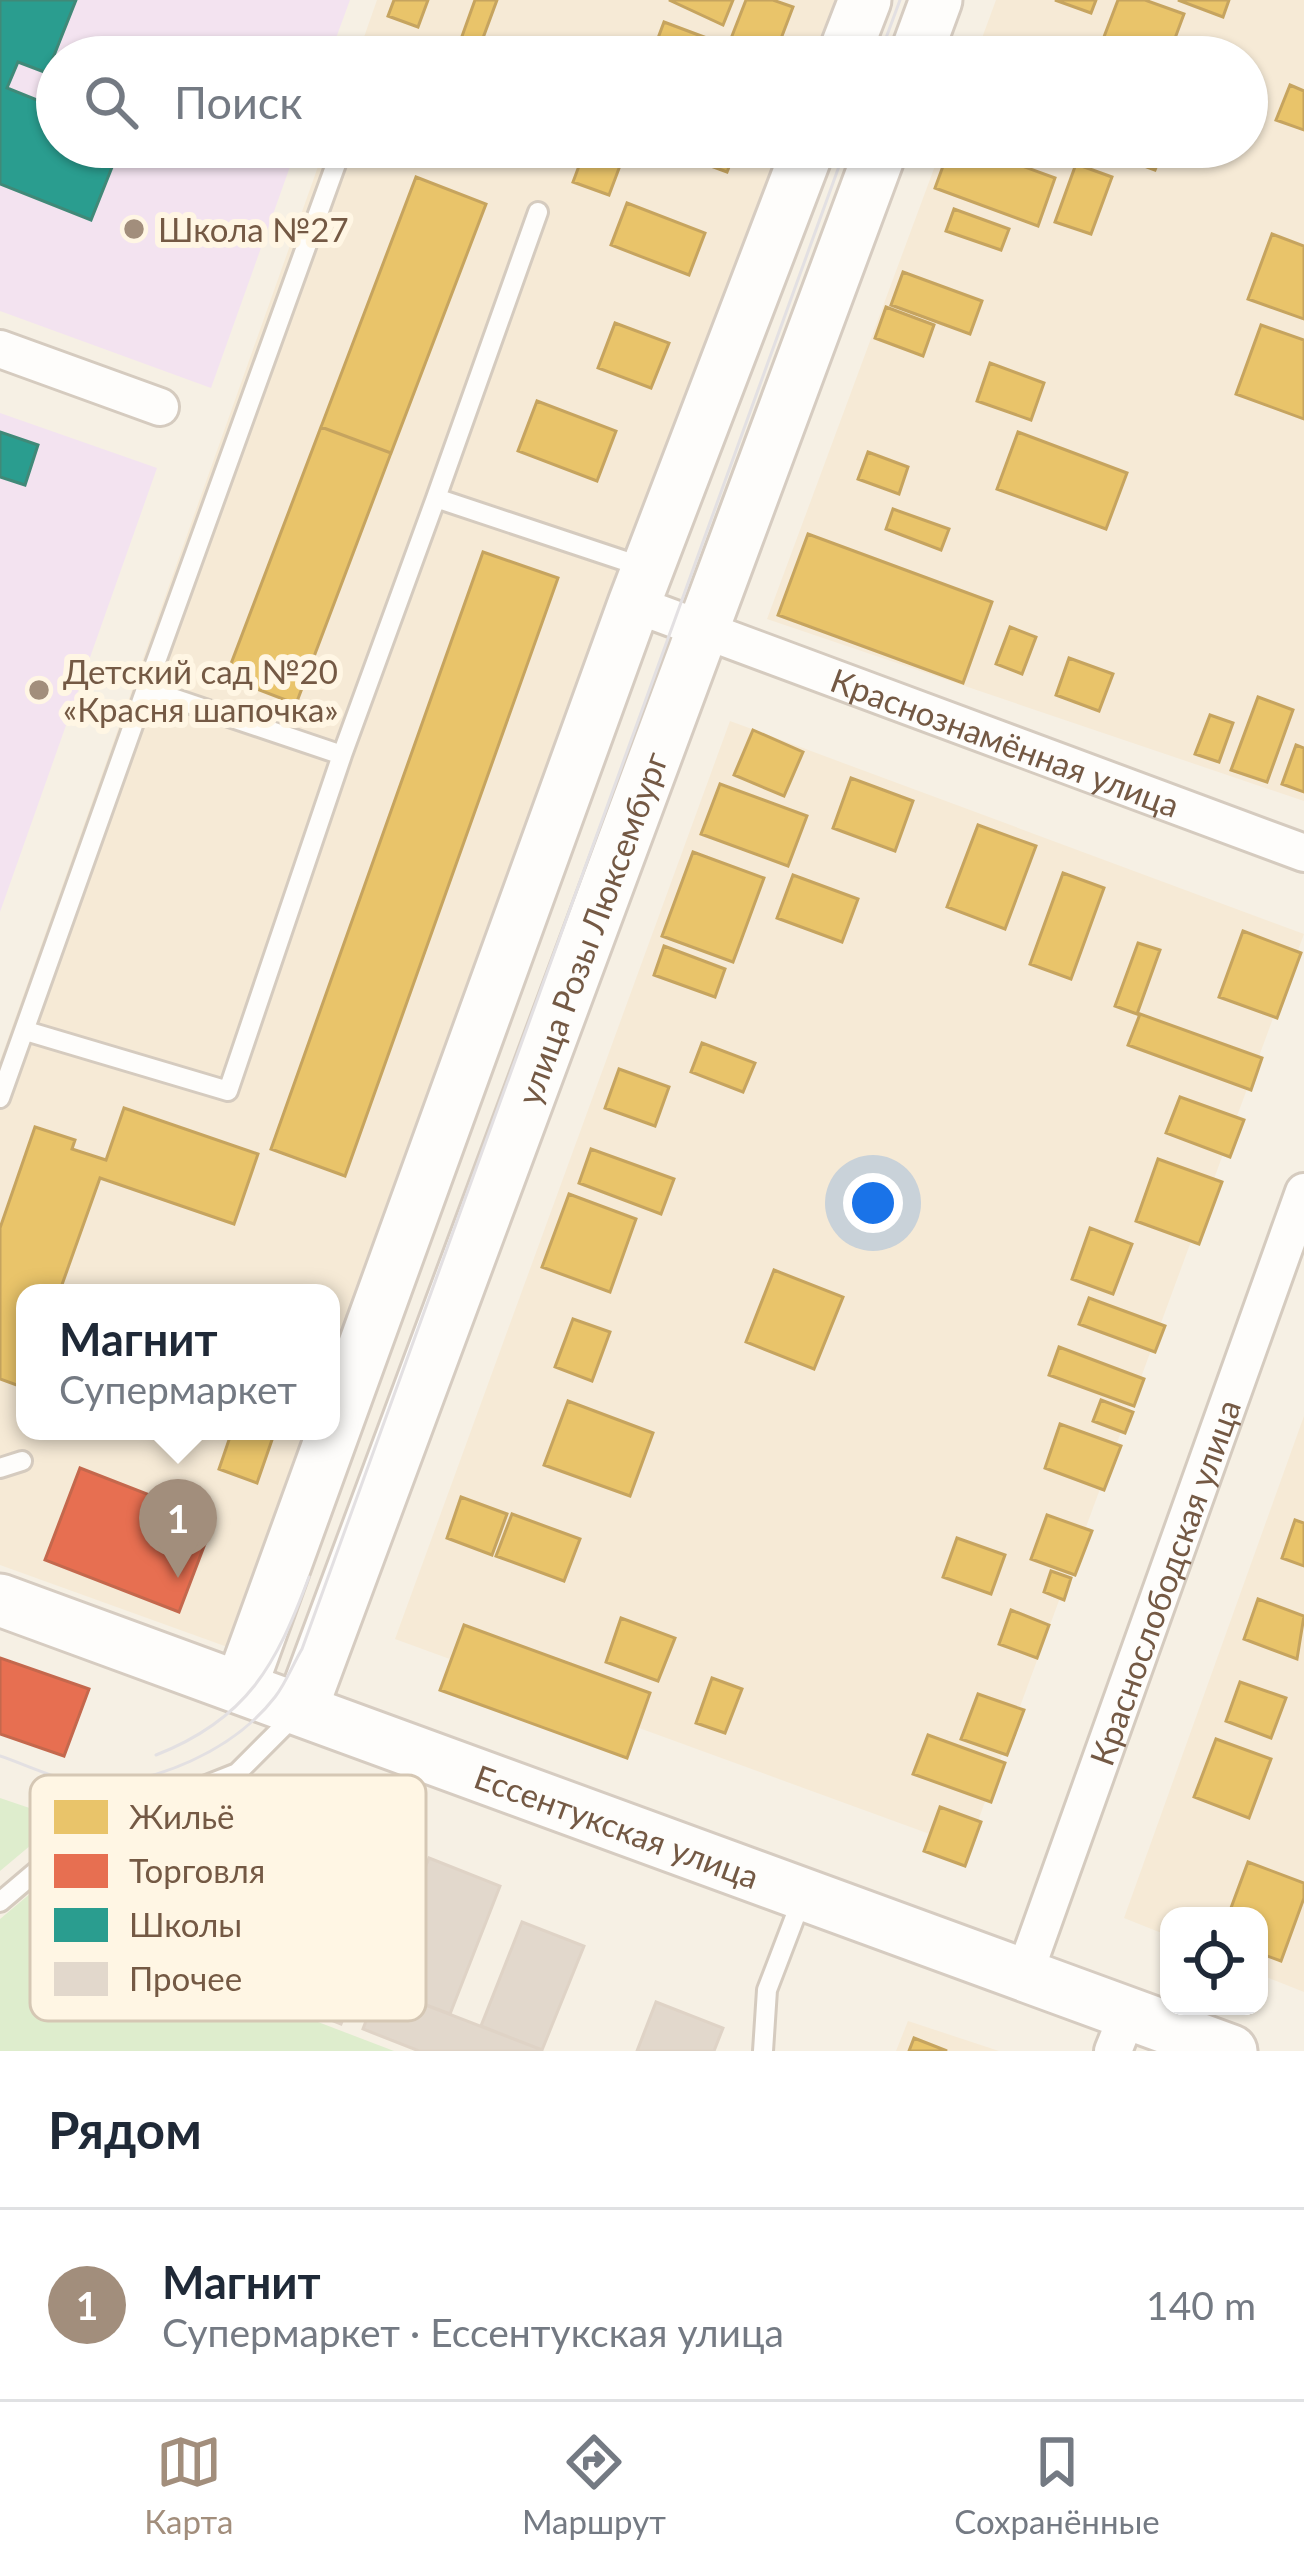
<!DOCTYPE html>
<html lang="ru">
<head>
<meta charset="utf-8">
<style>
	:root { --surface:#fff; --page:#f6f6f7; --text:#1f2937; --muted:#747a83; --line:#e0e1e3; --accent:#a28e7c }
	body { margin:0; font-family:Lato,sans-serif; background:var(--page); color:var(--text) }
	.controls { position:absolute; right:36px; bottom:36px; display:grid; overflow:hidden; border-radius:24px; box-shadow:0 3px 9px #0004 }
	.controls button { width:108px; height:108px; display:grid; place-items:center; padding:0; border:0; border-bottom:3px solid var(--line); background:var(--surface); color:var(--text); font:60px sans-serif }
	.you { position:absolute; left:873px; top:1203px; width:42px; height:42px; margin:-30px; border:9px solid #fff; border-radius:50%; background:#1a73e8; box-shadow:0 0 0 18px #1a73e833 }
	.badge { display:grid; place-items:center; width:78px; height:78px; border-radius:50%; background:var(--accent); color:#fff; font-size:39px; font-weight:700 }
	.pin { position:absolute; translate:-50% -99px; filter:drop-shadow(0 3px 6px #0008) }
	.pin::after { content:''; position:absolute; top:63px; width:42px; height:36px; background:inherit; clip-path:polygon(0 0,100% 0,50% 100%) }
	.popup { position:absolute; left:16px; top:1284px; width:324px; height:156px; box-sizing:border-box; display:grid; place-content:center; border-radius:24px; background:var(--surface); filter:drop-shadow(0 3px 9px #0005); font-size:39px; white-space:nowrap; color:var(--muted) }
	.popup b { font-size:45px; color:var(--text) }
	.popup::after { content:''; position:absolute; left:50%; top:100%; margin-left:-24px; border:24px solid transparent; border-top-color:var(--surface) }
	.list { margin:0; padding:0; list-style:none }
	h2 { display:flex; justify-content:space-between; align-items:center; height:156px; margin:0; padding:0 48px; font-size:51px }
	h2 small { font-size:39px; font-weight:400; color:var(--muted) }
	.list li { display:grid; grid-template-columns:78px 1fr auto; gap:36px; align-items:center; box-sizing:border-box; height:192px; padding:0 48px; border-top:3px solid var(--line) }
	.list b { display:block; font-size:45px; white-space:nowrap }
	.list p { margin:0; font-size:39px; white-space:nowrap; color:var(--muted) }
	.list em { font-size:39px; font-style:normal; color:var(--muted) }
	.icon { flex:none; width:66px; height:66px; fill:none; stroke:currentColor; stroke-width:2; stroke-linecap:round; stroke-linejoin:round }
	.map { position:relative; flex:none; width:1304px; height:2051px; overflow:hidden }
	.search { position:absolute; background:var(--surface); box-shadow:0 3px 9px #0004; left:36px; right:36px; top:36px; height:132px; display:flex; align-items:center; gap:30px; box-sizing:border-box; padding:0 42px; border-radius:66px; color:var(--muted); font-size:45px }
	.sheet { height:348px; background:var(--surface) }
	nav { display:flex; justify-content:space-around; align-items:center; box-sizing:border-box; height:168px; border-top:3px solid var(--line); background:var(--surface); font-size:33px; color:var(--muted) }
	nav a { display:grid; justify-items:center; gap:6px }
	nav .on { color:var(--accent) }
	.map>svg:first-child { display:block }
	.residential { fill:#f6ead6 }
	.education { fill:#f3e3f0 }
	.green { fill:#deedcd }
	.homes { fill:#e9c46a; stroke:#c6a45f; stroke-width:3 }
	.shops { fill:#e76f51; stroke:#c4684d; stroke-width:3 }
	.schools { fill:#2a9d8f; stroke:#408978; stroke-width:3 }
	.building { fill:#e2d8cc; stroke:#dfd3c6; stroke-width:3 }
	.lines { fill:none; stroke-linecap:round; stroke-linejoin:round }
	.lane-casing { stroke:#d5cbbf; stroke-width:24 }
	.street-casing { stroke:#d5cbbf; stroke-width:42 }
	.secondary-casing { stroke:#d6ccc1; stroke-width:57 }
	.lane { stroke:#fefdfb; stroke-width:18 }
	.street { stroke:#fefdfb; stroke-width:36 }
	.secondary { stroke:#fefdfb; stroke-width:51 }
	.tram { stroke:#e3e0e2; stroke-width:3 }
	.poi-dot { fill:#a28e7c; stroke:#fff6e4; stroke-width:4.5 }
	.labels { text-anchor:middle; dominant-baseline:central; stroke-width:12; stroke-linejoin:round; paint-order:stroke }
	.poi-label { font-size:33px; fill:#745944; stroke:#fff6e4; text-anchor:start }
	.street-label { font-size:33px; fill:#745944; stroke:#fff6e4 }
	.key { fill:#fff6e4; stroke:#d5c7b4; stroke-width:3 }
	.key-label { font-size:33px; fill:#745944 }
</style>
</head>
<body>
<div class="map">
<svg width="1304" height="2051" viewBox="0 0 1304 2051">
	<rect width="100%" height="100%" fill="#f6f0e4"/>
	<path class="residential" d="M377 0H843L824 57H357Z
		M996 0H1304V801L767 619 942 147H1247V57H975Z
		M325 147H794L331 1394V1293H25V1431H317L233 1649 0 1565V1061Z
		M730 721 1304 934 968 1848 395 1639Z
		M1304 1416V1992L1259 1974V1916H1169V1936L1124 1918Z
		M908 2021 999 2051H896Z"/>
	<path class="education" d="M0 0H350L329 57H57V147H297L211 388 0 311Z
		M0 413 157 468 0 912Z"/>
	<path class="green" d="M0 1798 62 1819 0 1871Z
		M44 1882 126 1918 124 1948 394 2051H0V1919Z"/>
	<path class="homes" d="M394 0H428L418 27 388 16Z
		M475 0H497L480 46 461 39Z
		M669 0H733L723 25Z
		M746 0H773L793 7 774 57 730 41Z
		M1055 0H1096L1091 13Z
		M1118 0H1145L1184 14 1168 57H1117L1099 50Z
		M1178 0H1229L1223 17Z
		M664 22 728 46 724 57H651Z
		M1290 85 1304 91V130L1276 120Z
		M660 147H737L727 172Z
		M950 147H970L1055 178 1038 226 935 188Z
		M1093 147H1164L1155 170Z
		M585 150 621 163 609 195 573 182Z
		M1076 164 1112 177 1091 234 1055 222Z
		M416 177 486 204 391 453 321 427Z
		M627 203 705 233 689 275 611 245Z
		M954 209 1009 229 1001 250 946 231Z
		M1272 234 1304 246V319L1248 299Z
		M903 272 982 301 970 334 891 305Z
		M886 307 934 325 923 356 875 338Z
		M615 323 669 343 651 388 598 368Z
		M1261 325 1304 340V419L1236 394Z
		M990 363 1044 383 1031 420 977 401Z
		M537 401 616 431 597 481 518 451Z
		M321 427 391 453 296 704 226 677Z
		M1018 432 1127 473 1106 529 997 489Z
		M868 452 908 467 899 494 858 479Z
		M893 509 949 529 941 550 886 529Z
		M808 534 992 602 963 683 778 615Z
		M483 552 558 578 345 1176 271 1149Z
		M1010 627 1036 637 1022 674 996 664Z
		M1069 658 1113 674 1099 711 1056 695Z
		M1258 697 1293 710 1267 782 1231 770Z
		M1210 715 1233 723 1219 762 1195 754Z
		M753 730 803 752 784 796 734 775Z
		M1296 745 1304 748V792L1282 784Z
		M851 778 913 801 895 851 833 828Z
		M720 784 807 816 788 866 701 834Z
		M978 825 1036 846 1005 929 947 907Z
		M693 852 764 878 733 962 662 936Z
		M1063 873 1104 888 1071 979 1030 964Z
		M793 875 858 899 842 942 777 918Z
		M1243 931 1301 953 1277 1018 1219 997Z
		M1138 943 1160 950 1137 1014 1115 1006Z
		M664 946 725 969 715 997 654 975Z
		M1140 1014 1262 1058 1251 1090 1128 1045Z
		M702 1043 755 1063 743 1092 691 1072Z
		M619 1069 669 1087 655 1126 605 1108Z
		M1180 1097 1244 1120 1230 1157 1166 1133Z
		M124 1108 258 1154 234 1224 100 1178 59 1293H25V1388L0 1379V1228L35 1127 75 1140 72 1149 106 1160Z
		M591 1149 674 1179 661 1214 579 1183Z
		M1158 1159 1222 1182 1199 1244 1136 1221Z
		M569 1194 636 1219 610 1292 542 1267Z
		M1090 1228 1132 1244 1113 1294 1072 1279Z
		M774 1270 843 1297 814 1369 746 1342Z
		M1089 1298 1165 1326 1155 1352 1079 1324Z
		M573 1319 610 1332 592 1381 555 1367Z
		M1059 1347 1144 1379 1134 1406 1049 1375Z
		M1101 1400 1133 1412 1125 1433 1093 1421Z
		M568 1401 653 1433 630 1496 544 1465Z
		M1060 1424 1121 1446 1104 1490 1045 1468Z
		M232 1431 274 1434 257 1483 219 1469Z
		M461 1497 507 1514 492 1555 447 1538Z
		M512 1514 580 1539 564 1581 496 1556Z
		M1047 1515 1092 1531 1075 1575 1031 1559Z
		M1295 1520 1304 1523V1566L1282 1558Z
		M957 1538 1005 1555 991 1594 943 1577Z
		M1051 1571 1071 1578 1064 1600 1044 1592Z
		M1258 1599 1304 1616 1297 1659 1244 1639Z
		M1011 1610 1049 1625 1037 1658 999 1644Z
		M621 1618 675 1638 658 1681 606 1662Z
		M464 1625 650 1693 627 1758 440 1690Z
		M712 1678 742 1689 725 1733 696 1723Z
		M1240 1682 1286 1698 1271 1738 1226 1721Z
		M978 1694 1024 1710 1007 1755 961 1739Z
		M928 1735 1005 1763 991 1802 913 1774Z
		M1216 1739 1271 1759 1249 1818 1194 1797Z
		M940 1807 981 1822 965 1866 924 1851Z
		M1248 1862 1304 1883V1898L1281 1961 1259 1953V1916H1228Z
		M914 2038 947 2051H909Z"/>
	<path class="shops" d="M80 1468 214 1520 179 1612 45 1560Z
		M0 1658 89 1689 64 1756 0 1734Z"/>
	<path class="schools" d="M0 0H76L47 73 18 62 7 88 57 108V147H120L91 220 0 184Z
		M0 432 38 445 25 485 0 477Z"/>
	<path class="building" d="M220 1803 400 1875 341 2024 134 1941 177 1833 171 1823 191 1806 198 1815Z
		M429 1858 500 1886 450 2014 379 1987Z
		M522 1922 584 1946 542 2050 481 2026Z
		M379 1987 542 2050V2051H419L363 2029Z
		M656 2002 723 2028 714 2051H637Z"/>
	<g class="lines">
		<g class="lane-casing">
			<path id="lane" d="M436 498 538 212
				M146 689 336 164
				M26 1031 228 1091 342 755
				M0 1098 146 689 342 755 436 498 643 567
				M0 1468 22 1461
				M0 1902 78 1836 237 1773 295 1715
				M763 2051 767 1990 803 1896"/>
		</g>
		<g class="street-casing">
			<g id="street">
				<path d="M0 349 160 407"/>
				<path id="s1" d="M634 604 1304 853"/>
				<path id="s2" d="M1025 1972 1304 1192"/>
				<path d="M1113 2051 1129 2011"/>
			</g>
		</g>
		<g class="secondary-casing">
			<g id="secondary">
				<path d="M843 57 865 0"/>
				<path d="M915 57 936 0"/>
				<path id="s3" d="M0 1600 1231 2051"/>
				<path d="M241 1686 634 604 809 147"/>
				<path id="s4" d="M302 1707 882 147"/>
			</g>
		</g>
		<use href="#lane" class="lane"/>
		<use href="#street" class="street"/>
		<use href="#secondary" class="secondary"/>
		<path class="tram" d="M879 57 900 0
			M156 1755C248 1719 276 1665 309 1577
			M0 1756C27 1765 60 1782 88 1783 154 1786 234 1750 275 1697 286 1683 293 1664 302 1649L846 147"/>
	</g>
	<g class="poi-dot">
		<circle cx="134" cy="229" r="12"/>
		<circle cx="39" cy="690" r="12"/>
	</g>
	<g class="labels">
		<g class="poi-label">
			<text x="158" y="229">Школа №27</text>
			<text x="63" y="671">Детский сад №20<tspan x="63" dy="38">«Красня шапочка»</tspan></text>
		</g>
		<g class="street-label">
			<text stroke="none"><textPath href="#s1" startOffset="396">Краснознамённая улица</textPath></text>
			<text stroke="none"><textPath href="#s4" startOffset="831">улица Розы Люксембург</textPath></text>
			<text stroke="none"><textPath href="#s2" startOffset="414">Краснослободская улица</textPath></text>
			<text stroke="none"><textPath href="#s3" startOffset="657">Ессентукская улица</textPath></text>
		</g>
	</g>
	<rect x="30" y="1775" width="396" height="246" rx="18" class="key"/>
	<rect x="54" y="1800" width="54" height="34" fill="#e9c46a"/>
	<rect x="54" y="1854" width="54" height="34" fill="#e76f51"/>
	<rect x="54" y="1908" width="54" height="34" fill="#2a9d8f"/>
	<rect x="54" y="1962" width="54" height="34" fill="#e2d8cc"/>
	<g class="key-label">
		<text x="129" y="1829">Жильё</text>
		<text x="129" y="1883">Торговля</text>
		<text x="129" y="1937">Школы</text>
		<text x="129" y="1991">Прочее</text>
	</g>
</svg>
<div class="controls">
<button><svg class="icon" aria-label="locate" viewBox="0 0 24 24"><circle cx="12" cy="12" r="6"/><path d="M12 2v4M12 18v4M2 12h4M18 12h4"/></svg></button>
</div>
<div class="you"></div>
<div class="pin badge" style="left:178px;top:1578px">1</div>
<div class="popup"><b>Магнит</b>Супермаркет</div>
<div class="search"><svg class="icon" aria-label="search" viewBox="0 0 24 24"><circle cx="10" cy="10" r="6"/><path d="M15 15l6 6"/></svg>Поиск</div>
</div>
<section class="sheet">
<h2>Рядом<small></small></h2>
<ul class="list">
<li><span class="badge">1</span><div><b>Магнит</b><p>Супермаркет · Ессентукская улица</p></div><em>140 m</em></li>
</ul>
</section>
<nav>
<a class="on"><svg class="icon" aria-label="map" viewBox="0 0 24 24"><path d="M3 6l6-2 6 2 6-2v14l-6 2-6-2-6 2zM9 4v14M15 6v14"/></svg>Карта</a>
<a><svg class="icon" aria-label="directions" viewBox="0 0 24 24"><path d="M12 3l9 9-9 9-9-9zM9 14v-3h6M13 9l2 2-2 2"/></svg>Маршрут</a>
<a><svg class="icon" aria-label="saved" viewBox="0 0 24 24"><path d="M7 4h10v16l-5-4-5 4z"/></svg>Сохранённые</a>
</nav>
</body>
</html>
